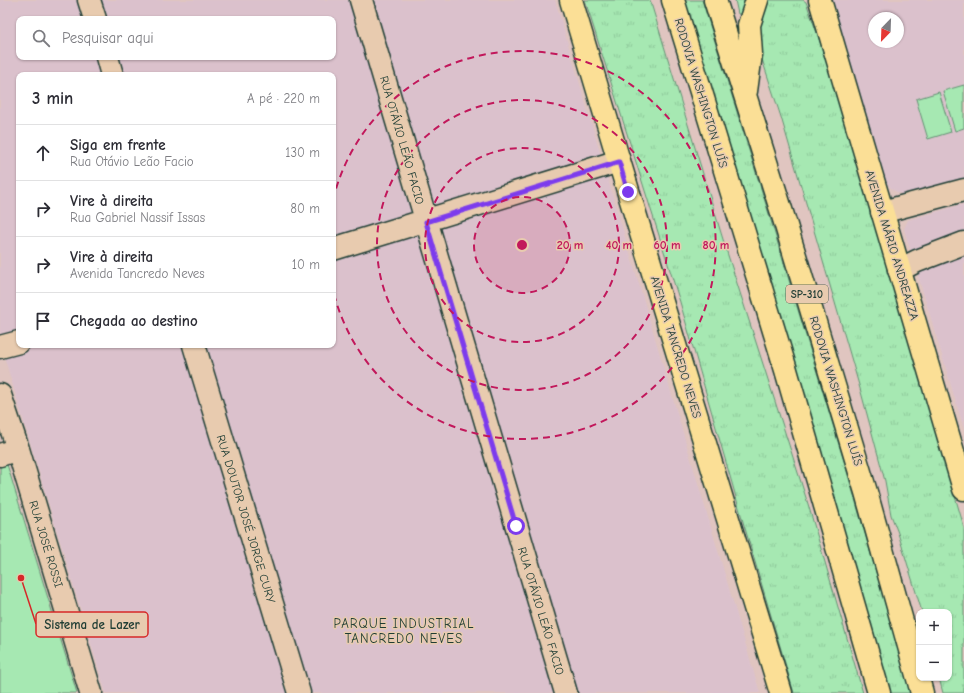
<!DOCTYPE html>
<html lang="pt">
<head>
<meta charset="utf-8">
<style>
	:root { --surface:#fff; --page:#f7f7f7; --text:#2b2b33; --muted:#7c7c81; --line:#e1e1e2 }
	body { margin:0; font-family:"Comic Neue",sans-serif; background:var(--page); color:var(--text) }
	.controls { position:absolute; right:12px; bottom:12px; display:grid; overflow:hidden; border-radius:8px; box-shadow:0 1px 3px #0004 }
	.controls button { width:36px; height:36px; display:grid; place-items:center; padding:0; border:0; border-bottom:1px solid var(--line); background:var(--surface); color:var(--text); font:20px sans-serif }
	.compass { position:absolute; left:868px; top:12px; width:36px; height:36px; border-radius:50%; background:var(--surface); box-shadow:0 1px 3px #0004; rotate:203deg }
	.stop { position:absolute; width:12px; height:12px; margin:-9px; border:3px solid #7c3aed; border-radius:50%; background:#fff }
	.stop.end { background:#7c3aed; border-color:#fff; box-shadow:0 1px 4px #0008 }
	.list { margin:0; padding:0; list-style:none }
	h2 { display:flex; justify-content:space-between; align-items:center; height:52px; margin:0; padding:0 16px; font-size:17px }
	h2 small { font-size:13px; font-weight:400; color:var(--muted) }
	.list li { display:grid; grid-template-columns:26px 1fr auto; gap:12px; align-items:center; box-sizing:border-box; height:56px; padding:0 16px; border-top:1px solid var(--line) }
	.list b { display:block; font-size:15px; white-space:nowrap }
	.list p { margin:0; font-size:13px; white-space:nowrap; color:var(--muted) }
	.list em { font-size:13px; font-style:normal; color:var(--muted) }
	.icon { flex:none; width:22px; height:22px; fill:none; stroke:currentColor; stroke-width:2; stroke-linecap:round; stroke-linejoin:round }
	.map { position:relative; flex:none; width:964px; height:693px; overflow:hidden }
	.search { position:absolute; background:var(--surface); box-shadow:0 1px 3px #0004; left:16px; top:16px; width:320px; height:44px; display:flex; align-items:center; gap:10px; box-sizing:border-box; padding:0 14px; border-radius:8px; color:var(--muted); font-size:15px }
	.panel { position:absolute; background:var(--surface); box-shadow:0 1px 3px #0004; left:16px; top:72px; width:320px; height:276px; border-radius:8px }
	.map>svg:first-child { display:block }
	.built { fill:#dbc1cc; fill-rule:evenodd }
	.grass { fill:url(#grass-tufts); stroke:#629273 }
	.green { fill:#a6e8b2; stroke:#629273 }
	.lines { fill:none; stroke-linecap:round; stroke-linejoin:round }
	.minor-casing { stroke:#1f3d34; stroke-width:25 }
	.major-casing { stroke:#1f3d34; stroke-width:25 }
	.highway-casing { stroke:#1f3d34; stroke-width:25 }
	.minor { stroke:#e8cbaf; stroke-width:22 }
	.major { stroke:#fbdf96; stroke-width:22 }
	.highway { stroke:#fbdf96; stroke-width:22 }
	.route { stroke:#7c3aed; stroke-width:5 }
	.ring { fill:none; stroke:#c2185b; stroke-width:2; stroke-dasharray:7 5 }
	.labels { text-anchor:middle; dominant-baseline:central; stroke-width:3; stroke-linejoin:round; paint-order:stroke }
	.shield { fill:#e8cbaf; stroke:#5b6859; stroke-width:1 }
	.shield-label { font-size:11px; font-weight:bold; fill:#1f3d34 }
	.street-label { font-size:12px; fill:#1f3d34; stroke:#e8cbaf }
	.neighbourhood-label { font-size:13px; letter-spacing:1px; fill:#1f3d34; stroke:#e8cbaf }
	.centre { fill:#c2185b; stroke:#e8cbaf; stroke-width:2 }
	.ring-label { font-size:12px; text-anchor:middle; font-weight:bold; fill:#c2185b; stroke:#e8cbaf; stroke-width:3; stroke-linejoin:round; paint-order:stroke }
	.leader { fill:none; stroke:#d62828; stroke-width:1.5 }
	.callout-dot { fill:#d62828; stroke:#e8cbaf; stroke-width:1.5 }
	.callout { fill:#e8cbaf; stroke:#d62828; stroke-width:1.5 }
	.callout-label { font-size:13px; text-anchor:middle; font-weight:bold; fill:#1f3d34 }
</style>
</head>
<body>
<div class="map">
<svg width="964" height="693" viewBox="0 0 964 693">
	<defs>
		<pattern id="grass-tufts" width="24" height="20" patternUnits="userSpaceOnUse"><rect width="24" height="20" fill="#a6e8b2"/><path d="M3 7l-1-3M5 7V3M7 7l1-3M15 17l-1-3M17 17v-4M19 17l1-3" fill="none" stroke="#8ec89a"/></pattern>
	</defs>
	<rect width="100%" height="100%" fill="#e0c5c0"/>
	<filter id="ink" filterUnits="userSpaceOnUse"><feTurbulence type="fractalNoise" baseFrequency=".025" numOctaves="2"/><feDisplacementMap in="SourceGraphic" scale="8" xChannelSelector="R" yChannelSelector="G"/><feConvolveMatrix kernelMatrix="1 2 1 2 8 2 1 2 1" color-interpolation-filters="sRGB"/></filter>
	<g filter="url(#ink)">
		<path class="built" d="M0 0H555L760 693H106L0 343ZM19 19H333V57H19ZM19 75H333V345H19Z
			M831 0H964V179L909 194H901L893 190 887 184 880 168ZM874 18H898V42H874Z
			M964 204V429L904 229 908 220Z"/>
		<path class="grass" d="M585 0H650L725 246 808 504 863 693H794L744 525 680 302Z
			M680 0H702L768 211 846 468 911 693H888Z
			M735 0H746L743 6 742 14H738Z
			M768 0H803L806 2 831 73 964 527V693H943L939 678H949V612H922L898 533 891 515 885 481 861 392 781 117 757 44V31Z"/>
		<path class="green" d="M964 85V128L955 131 943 91Z
			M939 92 951 132 928 139 916 99Z
			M6 461 77 693H0V463Z"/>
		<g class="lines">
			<g class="minor-casing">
				<path id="minor" d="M89 0 95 19
					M361 0 566 693
					M107 57 112 75
					M882 212 964 190
					M333 249 619 161
					M899 270 917 261 964 243
					M194 345 299 693
					M0 347 19 342
					M0 395 18 449 91 693
					M0 455 18 449"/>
			</g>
			<g class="major-casing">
				<path id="major" d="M571 0 619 161 781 693
					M820 0 964 489"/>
			</g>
			<g class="highway-casing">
				<path id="highway" d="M673 0 786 370 879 693
					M715 0 784 219 866 492 922 693
					M746 91 751 54 749 25 757 0"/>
			</g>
			<use href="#minor" class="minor"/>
			<use href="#major" class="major"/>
			<use href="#highway" class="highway"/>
		</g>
	</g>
	<g class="lines" filter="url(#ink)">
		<path class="route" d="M516 526 426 222 619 162 628 192"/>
	</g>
	<circle cx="522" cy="245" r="48" fill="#c2185b" fill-opacity=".12"/>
	<g class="ring">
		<circle cx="522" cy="245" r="48"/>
		<circle cx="522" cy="245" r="97"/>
		<circle cx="522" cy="245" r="145"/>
		<path d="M333 200A194 194 0 1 1 333 290"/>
	</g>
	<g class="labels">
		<rect class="shield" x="786" y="285" width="42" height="18" rx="3"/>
		<g class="shield-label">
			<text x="807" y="294">SP-310</text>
		</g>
		<g class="street-label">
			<text transform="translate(701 93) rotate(73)">RODOVIA WASHINGTON LUÍS</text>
			<text transform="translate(402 140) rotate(74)">RUA OTÁVIO LEÃO FACIO</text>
			<text transform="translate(892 245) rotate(73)">AVENIDA MÁRIO ANDREAZZA</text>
			<text transform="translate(676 347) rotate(73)">AVENIDA TANCREDO NEVES</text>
			<text transform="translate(836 391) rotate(73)">RODOVIA WASHINGTON LUÍS</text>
			<text transform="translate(246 519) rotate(73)">RUA DOUTOR JOSÉ JORGE CURY</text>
			<text transform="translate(46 544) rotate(73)">RUA JOSÉ ROSSI</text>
			<text transform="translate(541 611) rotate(73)">RUA OTÁVIO LEÃO FACIO</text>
		</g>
		<g class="neighbourhood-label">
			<text x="404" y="623">PARQUE INDUSTRIAL<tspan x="404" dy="15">TANCREDO NEVES</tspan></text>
		</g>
	</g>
	<circle cx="522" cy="245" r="6" class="centre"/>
	<g class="ring-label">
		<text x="570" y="249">20 m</text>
		<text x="619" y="249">40 m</text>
		<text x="667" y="249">60 m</text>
		<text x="716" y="249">80 m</text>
	</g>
	<path class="leader" d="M21 578L36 624"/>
	<circle class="callout-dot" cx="21" cy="578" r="4"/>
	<rect class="callout" x="36" y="612" width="112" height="25" rx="4"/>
	<g class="callout-label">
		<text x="92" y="629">Sistema de Lazer</text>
	</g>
</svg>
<div class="controls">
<button>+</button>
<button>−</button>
</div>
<svg class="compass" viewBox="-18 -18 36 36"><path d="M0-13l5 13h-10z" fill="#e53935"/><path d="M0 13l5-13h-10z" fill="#7c7c81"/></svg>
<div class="stop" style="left:516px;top:526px"></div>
<div class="stop end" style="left:628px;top:192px"></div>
<div class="search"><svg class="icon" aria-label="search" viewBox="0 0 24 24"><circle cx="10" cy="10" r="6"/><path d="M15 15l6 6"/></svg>Pesquisar aqui</div>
<section class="panel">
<h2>3 min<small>A pé · 220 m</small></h2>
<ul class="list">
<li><svg class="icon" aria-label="ahead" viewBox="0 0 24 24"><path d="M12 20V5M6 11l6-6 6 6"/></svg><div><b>Siga em frente</b><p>Rua Otávio Leão Facio</p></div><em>130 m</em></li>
<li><svg class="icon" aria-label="right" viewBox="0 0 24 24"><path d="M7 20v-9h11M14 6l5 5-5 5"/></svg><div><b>Vire à direita</b><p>Rua Gabriel Nassif Issas</p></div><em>80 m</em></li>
<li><svg class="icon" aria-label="right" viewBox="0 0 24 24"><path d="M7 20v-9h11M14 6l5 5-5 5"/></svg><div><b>Vire à direita</b><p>Avenida Tancredo Neves</p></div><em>10 m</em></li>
<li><svg class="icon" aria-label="arrive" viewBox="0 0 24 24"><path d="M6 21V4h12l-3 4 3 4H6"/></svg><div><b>Chegada ao destino</b></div></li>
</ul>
</section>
</div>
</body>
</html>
